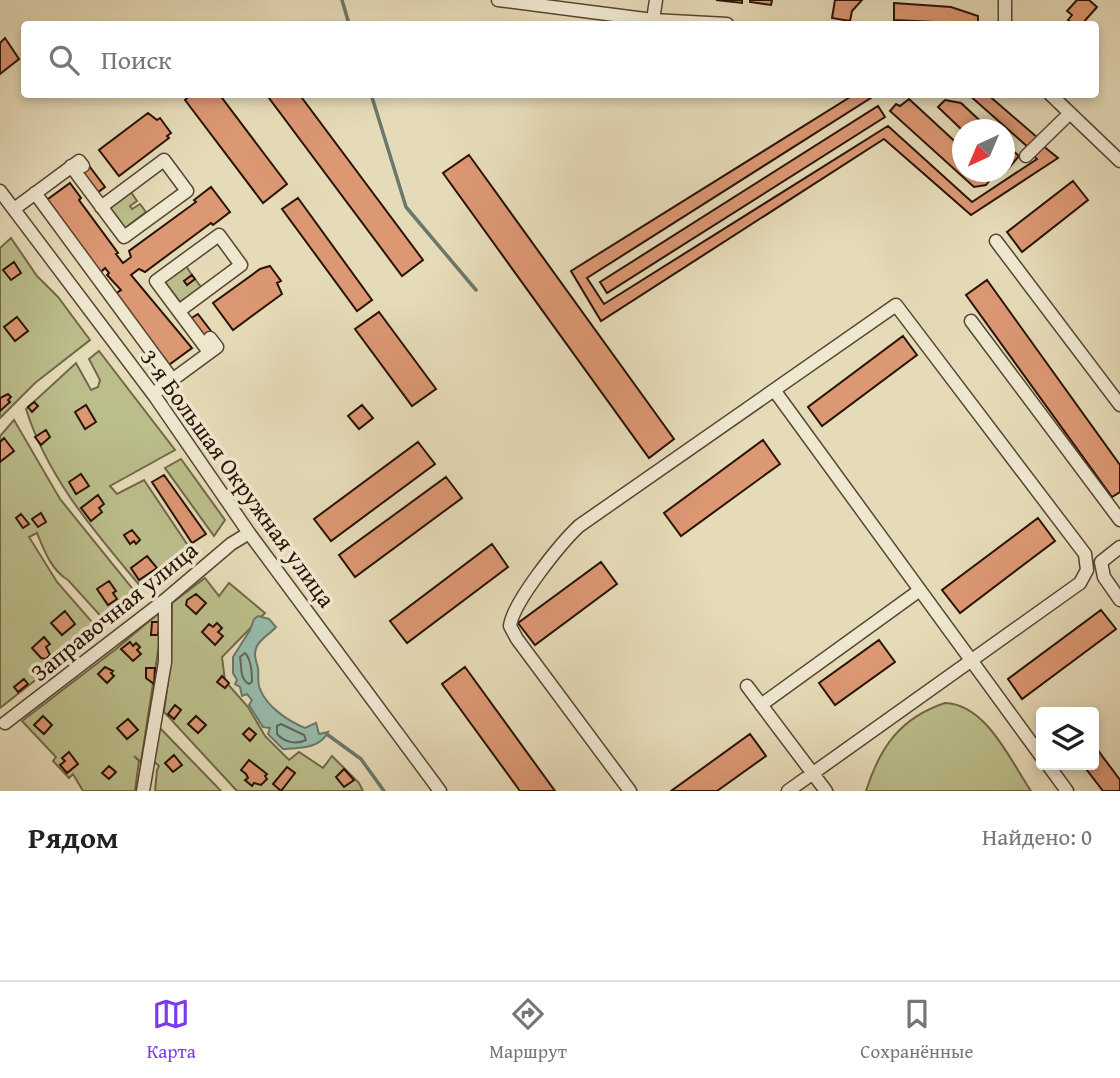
<!DOCTYPE html>
<html lang="ru">
<head>
<meta charset="utf-8">
<style>
	:root { --surface:#fff; --page:#f2f2f2; --text:#222; --muted:#767676; --line:#e0e0e0; --accent:#7c3aed }
	body { margin:0; font-family:"Gentium Book Plus",serif; background:var(--page); color:var(--text) }
	.controls { position:absolute; right:21px; bottom:21px; display:grid; overflow:hidden; border-radius:7px; box-shadow:0 4px 10px #0003 }
	.controls button { width:63px; height:63px; display:grid; place-items:center; padding:0; border:0; border-bottom:2px solid var(--line); background:var(--surface); color:var(--text); font:35px sans-serif }
	.compass { position:absolute; left:952px; top:119px; width:63px; height:63px; border-radius:50%; background:var(--surface); box-shadow:0 4px 10px #0003; rotate:224deg }
	.list { margin:0; padding:0; list-style:none }
	h2 { display:flex; justify-content:space-between; align-items:center; height:91px; margin:0; padding:0 28px; font-size:30px }
	h2 small { font-size:23px; font-weight:400; color:var(--muted) }
	.icon { flex:none; width:38px; height:38px; fill:none; stroke:currentColor; stroke-width:2; stroke-linecap:round; stroke-linejoin:round }
	.map { position:relative; flex:none; width:1120px; height:791px; overflow:hidden }
	.search { position:absolute; background:var(--surface); box-shadow:0 4px 10px #0003; left:21px; right:21px; top:21px; height:77px; display:flex; align-items:center; gap:18px; box-sizing:border-box; padding:0 24px; border-radius:7px; color:var(--muted); font-size:26px }
	.sheet { height:189px; background:var(--surface) }
	nav { display:flex; justify-content:space-around; align-items:center; box-sizing:border-box; height:98px; border-top:2px solid var(--line); background:var(--surface); font-size:19px; color:var(--muted) }
	nav a { display:grid; justify-items:center; gap:4px }
	nav .on { color:var(--accent) }
	.map>svg:first-child { display:block }
	.green { fill:#bbbe8b; stroke:#726848; stroke-width:2 }
	.water { fill:#97bbab; stroke:#6b7869; stroke-width:2 }
	.lines { fill:none; stroke-linecap:round; stroke-linejoin:round }
	.shore { stroke:#606758; stroke-width:2 }
	.stream { stroke:#6b7869; stroke-width:3.5 }
	.building { fill:#dc9773; stroke:#281305; stroke-width:2 }
	.minor-casing { stroke:#584532; stroke-width:15 }
	.minor { stroke:#efe8d1; stroke-width:12 }
	.labels { text-anchor:middle; dominant-baseline:central; stroke-width:7; stroke-linejoin:round; paint-order:stroke }
	.street-label { font-size:24px; fill:#281305; stroke:#efe8d1 }
</style>
</head>
<body>
<div class="map">
<svg width="1120" height="791" viewBox="0 0 1120 791">
	<rect width="100%" height="100%" fill="#e6dbb8"/>
	<filter id="stains"><feTurbulence type="fractalNoise" baseFrequency=".00286" numOctaves="4"/><feColorMatrix values="0 0 0 0 .2 0 0 0 0 .09 0 0 0 0 .02 0 0 0 .5 -.17"/></filter>
	<radialGradient id="worn" r=".72"><stop offset=".6" stop-color="#630" stop-opacity="0"/><stop offset="1" stop-color="#630" stop-opacity=".3"/></radialGradient>
	<path class="green" d="M131 192 137 201 130 206 132 209 140 204 146 212 125 228 110 208Z
		M11 238 37 276 58 297 90 340 35 383 0 418V248Z
		M186 266 192 275 185 281 187 284 195 279 201 287 180 302 165 282Z
		M99 351 175 450 110 486 117 494 144 480 195 556 151 589 141 587C95 532 48 479 26 409L76 363 91 390 98 387 100 380 89 359Z
		M14 420 60 499 136 593V600L106 622 68 580C51 570 44 550 37 533L29 537 57 582 99 630 0 708V436Z
		M181 459 225 520 214 536 165 468Z
		M205 578 219 596 229 583 265 613 222 657 225 681 248 707 265 736 289 760 299 752 323 768 332 756 359 783 363 791H237L164 712 171 658 172 603Z
		M160 612V638L141 762 134 756 139 761 135 791H83L73 774 69 778 53 761 56 757 22 721 116 649Z
		M945 703C986 704 1010 760 1031 791H866C880 747 900 718 945 703Z
		M159 727 221 791H155L157 770 159 766 151 759Z"/>
	<path class="water" d="M258 616 269 619 276 627C270 634 262 637 257 646 253 654 256 660 258 668 259 674 257 683 260 689 267 707 288 721 305 728L316 723 319 734 328 732C320 749 299 748 283 749L268 734 270 728 263 727 249 705 252 700 247 694 242 696 240 687 235 684 237 680 233 673V657L250 630 254 619Z"/>
	<g class="lines">
		<path class="shore" d="M245 653C251 659 252 673 252 682L249 684C239 679 242 666 240 657Z
			M281 724 304 735 306 740C296 745 284 742 277 734V726Z"/>
		<path class="stream" d="M342 0 349 24
			M371 94 406 207 476 290
			M328 735 361 759 384 791"/>
	</g>
	<path class="building" d="M716 0H742V3Z
		M750 0H772L771 5 750 2Z
		M835 0H862L852 11 850 21 832 18Z
		M1077 0H1089L1097 7 1082 24H1073L1068 20 1072 15 1067 11Z
		M894 3 951 7 978 16V24L894 20Z
		M5 38 19 59 0 74V43Z
		M192 94H219L287 184 263 203 185 100Z
		M266 94H299L423 260 402 276Z
		M855 94H877L587 278 604 304 888 126 972 202 1037 159 1032 154 1042 145 1058 158 971 215 884 139 601 321 571 271Z
		M968 94H987L1038 138 1029 148Z
		M909 99 962 148V172H988L993 176 986 185 974 187 890 111 896 104 900 106Z
		M945 100 961 103 990 130H962L938 107Z
		M878 106 885 117 607 293 600 282Z
		M148 113 157 120 160 118 171 133 167 136 169 138 119 176 99 150Z
		M1004 143 1019 156 1006 171 1004 170Z
		M469 155 674 439 649 458 443 173Z
		M87 163 105 187 97 193 79 169Z
		M1073 181 1088 200 1022 252 1007 232Z
		M70 183 81 198 79 200 118 253 116 254 123 263 131 257 129 251 196 202 194 200 211 187 230 212 213 225 211 223 145 272 139 269 131 275 192 348 166 367 115 294 121 290 107 275 109 273 105 268 100 273 44 202Z
		M298 198 372 300 357 311 282 209Z
		M14 262 21 273 11 280 3 270Z
		M270 266 281 281 277 283 282 294 233 330 213 303 260 269Z
		M192 275 195 279 187 285 184 281Z
		M987 280 1120 465V492L1112 497 966 295Z
		M379 312 436 389 412 406 355 329Z
		M198 314 214 335 206 341 190 319Z
		M17 317 28 331 15 341 4 327Z
		M903 336 917 355 822 426 808 407Z
		M8 394 11 397 8 400 10 402 0 411V398Z
		M34 402 38 406 32 412 28 407Z
		M86 405 96 422 85 429 75 412Z
		M362 405 373 418 359 429 348 416Z
		M46 430 50 437 41 445 35 437Z
		M4 438 14 451 0 462V442Z
		M763 440 780 464 681 536 664 513Z
		M418 442 435 464 331 541 314 519Z
		M81 474 89 486 76 494 69 482Z
		M164 475 206 534 192 543 152 482Z
		M446 477 462 498 355 577 339 555Z
		M98 495 104 504 99 508 102 512 91 521 81 508Z
		M41 513 46 522 38 527 32 519Z
		M21 514 29 524 23 528 16 518Z
		M1038 518 1055 541 960 613 942 590Z
		M132 530 140 540 136 544 134 541 130 544 124 535Z
		M492 544 508 567 407 643 390 621Z
		M147 556 157 568 139 580 131 568Z
		M601 562 617 584 535 645 518 623Z
		M109 581 116 591 113 593 117 599 108 605 97 589Z
		M196 594 206 603 196 614 186 605 187 600Z
		M1101 610 1116 629 1022 699 1008 679Z
		M65 611 75 624 62 635 51 623Z
		M152 622H159L158 635H151Z
		M217 623 222 628 218 632 223 636 215 645 202 632 209 624 213 627Z
		M44 637 50 644 46 647 50 655 46 659 41 658 32 648Z
		M879 640 895 662 835 705 819 683Z
		M130 642 133 646 136 643 140 647 137 650 141 654 133 661 121 649Z
		M105 667 113 671 111 673 114 676 107 683 98 674Z
		M465 667 555 791H520L442 684Z
		M146 668H155L154 684 146 678Z
		M222 676 229 683 225 688 217 682Z
		M24 679 28 684 18 692 14 687Z
		M175 705 181 710 174 719 168 714Z
		M43 716 52 725 44 734 34 725Z
		M196 716 206 725 198 733 188 724Z
		M128 719 138 730 127 739 117 728Z
		M249 728 256 734 250 741 243 734Z
		M750 734 766 756 717 791H671Z
		M1094 745 1120 780V791H1103L1083 765H1094Z
		M69 752 78 764 67 773 60 765 65 761 62 758Z
		M174 755 182 765 173 772 165 763Z
		M249 760 267 774 265 776 267 779 261 785 254 783 252 786 245 780 248 778 246 774 241 770Z
		M109 766 116 772 109 779 102 773Z
		M287 767 295 773 281 791 273 784Z
		M344 769 354 780 344 787 336 777Z"/>
	<g class="lines">
		<g class="minor-casing">
			<path id="minor" d="M498 0 653 20 727 24
				M653 20 656 0
				M1005 24V0
				M1050 94 1120 161
				M1026 156 1070 113
				M71 166 124 237 187 191 164 160 101 207
				M0 191 156 398 249 533 440 791
				M35 193 172 379
				M14 209 79 161 83 166
				M996 241 1120 405
				M179 311 241 265 219 235 156 281 209 352
				M971 321 1120 520
				M774 390 1041 756
				M153 394 217 347 210 338
				M1120 547 1101 562 1104 577 1120 600
				M747 686 826 791
				M761 705 920 590
				M5 723 165 600 231 544 249 533
				M1048 765 1067 791
				M143 791 165 662V600
				M630 791 517 639 510 626C513 602 561 543 579 526L896 305 1085 554 1087 570 1080 583 788 791"/>
		</g>
		<use href="#minor" class="minor"/>
	</g>
	<g class="labels">
		<g class="street-label">
			<text transform="translate(238 478) rotate(54)">3-я Большая Окружная улица</text>
			<text transform="translate(114 611) rotate(-39)">Заправочная улица</text>
		</g>
	</g>
	<rect width="100%" height="100%" filter="url(#stains)"/>
	<rect width="100%" height="100%" fill="url(#worn)"/>
</svg>
<div class="controls">
<button><svg class="icon" aria-label="layers" viewBox="0 0 24 24"><path d="M12 4l9 5-9 5-9-5zM3 14l9 5 9-5"/></svg></button>
</div>
<svg class="compass" viewBox="-18 -18 36 36"><path d="M0-13l5 13h-10z" fill="#e53935"/><path d="M0 13l5-13h-10z" fill="#767676"/></svg>
<div class="search"><svg class="icon" aria-label="search" viewBox="0 0 24 24"><circle cx="10" cy="10" r="6"/><path d="M15 15l6 6"/></svg>Поиск</div>
</div>
<section class="sheet">
<h2>Рядом<small>Найдено: 0</small></h2>
<ul class="list">
</ul>
</section>
<nav>
<a class="on"><svg class="icon" aria-label="map" viewBox="0 0 24 24"><path d="M3 6l6-2 6 2 6-2v14l-6 2-6-2-6 2zM9 4v14M15 6v14"/></svg>Карта</a>
<a><svg class="icon" aria-label="directions" viewBox="0 0 24 24"><path d="M12 3l9 9-9 9-9-9zM9 14v-3h6M13 9l2 2-2 2"/></svg>Маршрут</a>
<a><svg class="icon" aria-label="saved" viewBox="0 0 24 24"><path d="M7 4h10v16l-5-4-5 4z"/></svg>Сохранённые</a>
</nav>
</body>
</html>
